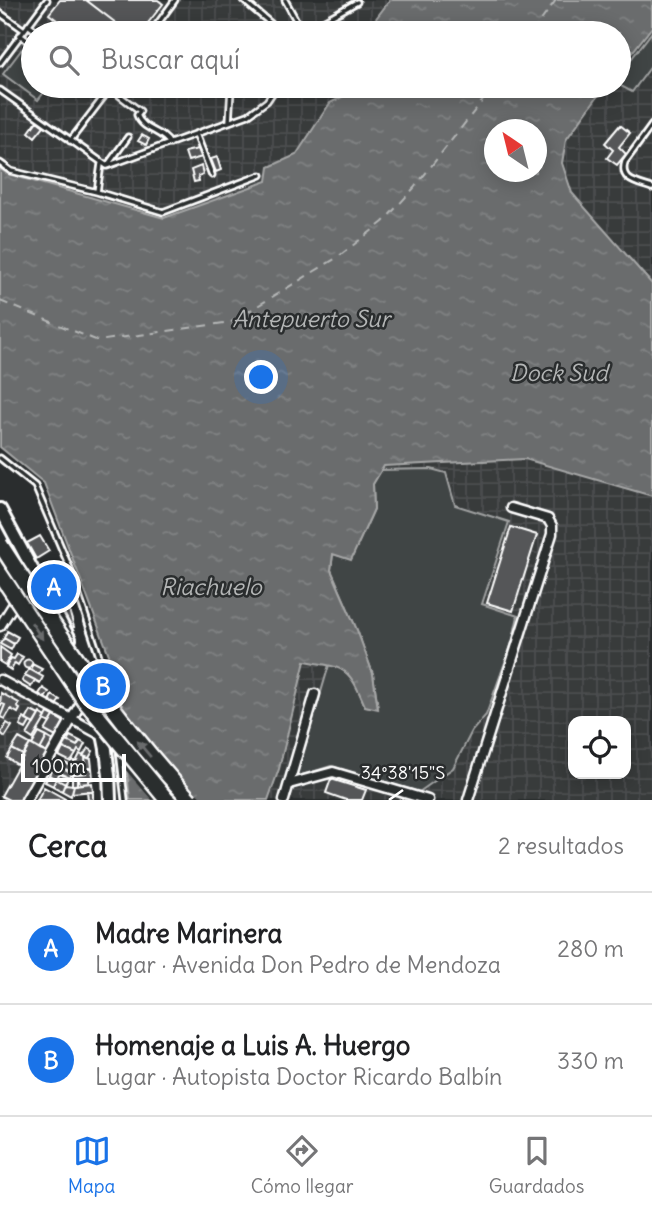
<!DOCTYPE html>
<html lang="es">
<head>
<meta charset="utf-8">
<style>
	:root { --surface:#fff; --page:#f2f2f2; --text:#202124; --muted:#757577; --line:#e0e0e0; --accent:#1a73e8 }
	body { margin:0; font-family:Delius,sans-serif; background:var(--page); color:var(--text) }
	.controls { position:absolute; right:21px; bottom:21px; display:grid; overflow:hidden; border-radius:14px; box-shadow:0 4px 18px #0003 }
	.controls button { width:63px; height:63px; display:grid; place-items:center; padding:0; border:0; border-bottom:2px solid var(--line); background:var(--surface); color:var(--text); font:35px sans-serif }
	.compass { position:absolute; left:484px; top:119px; width:63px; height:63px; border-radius:50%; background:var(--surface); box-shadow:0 4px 18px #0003; rotate:325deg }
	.scale { position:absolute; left:21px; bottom:18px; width:105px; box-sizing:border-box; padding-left:7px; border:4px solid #fff; border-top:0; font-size:19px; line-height:24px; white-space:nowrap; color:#fff; -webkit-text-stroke:5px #2a2d2e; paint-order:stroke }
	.you { position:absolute; left:262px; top:378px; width:24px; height:24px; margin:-18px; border:5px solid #fff; border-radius:50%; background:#1a73e8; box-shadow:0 0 0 10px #1a73e833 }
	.badge { display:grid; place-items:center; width:46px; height:46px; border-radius:50%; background:var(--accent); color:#fff; font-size:23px; font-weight:700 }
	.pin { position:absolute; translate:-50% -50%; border:4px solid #fff; box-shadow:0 2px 7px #0006 }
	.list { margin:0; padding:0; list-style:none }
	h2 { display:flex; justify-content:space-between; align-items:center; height:91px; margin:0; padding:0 28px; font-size:30px }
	h2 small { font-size:23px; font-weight:400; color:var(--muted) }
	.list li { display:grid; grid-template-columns:46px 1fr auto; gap:21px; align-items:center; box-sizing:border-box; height:112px; padding:0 28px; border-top:2px solid var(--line) }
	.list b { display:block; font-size:26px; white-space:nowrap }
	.list p { margin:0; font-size:23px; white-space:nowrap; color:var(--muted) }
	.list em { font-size:23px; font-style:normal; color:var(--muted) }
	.icon { flex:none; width:38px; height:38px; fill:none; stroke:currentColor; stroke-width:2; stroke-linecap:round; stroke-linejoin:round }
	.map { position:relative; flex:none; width:652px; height:800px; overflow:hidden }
	.search { position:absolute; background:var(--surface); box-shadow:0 4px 18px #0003; left:21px; right:21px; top:21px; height:77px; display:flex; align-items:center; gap:18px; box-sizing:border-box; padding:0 24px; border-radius:38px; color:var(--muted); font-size:26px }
	.sheet { height:315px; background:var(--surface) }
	nav { display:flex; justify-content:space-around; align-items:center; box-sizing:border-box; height:98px; border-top:2px solid var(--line); background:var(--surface); font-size:19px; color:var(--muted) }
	nav a { display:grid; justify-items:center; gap:4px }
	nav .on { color:var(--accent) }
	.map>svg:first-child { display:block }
	.industrial { fill:url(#industrial-grid); fill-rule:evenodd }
	.green { fill:#414445; stroke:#a0a2a2; stroke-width:2 }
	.water { fill:url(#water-ripples); stroke:#a6a7a7; stroke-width:2; fill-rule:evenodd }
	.pier { fill:#2a2d2e }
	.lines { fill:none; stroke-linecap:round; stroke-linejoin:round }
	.ferry { stroke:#b4b6b6; stroke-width:2; stroke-dasharray:9 7; stroke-linecap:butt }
	.building { fill:#555758; stroke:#fff; stroke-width:2 }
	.lane-casing { stroke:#fff; stroke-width:9 }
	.street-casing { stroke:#fff; stroke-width:13 }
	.secondary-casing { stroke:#fff; stroke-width:16 }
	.lane { stroke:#2a2d2e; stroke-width:3.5 }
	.street { stroke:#2a2d2e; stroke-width:8 }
	.secondary { stroke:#2a2d2e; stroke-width:10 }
	.highway-bridge-casing { stroke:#fff; stroke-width:19; stroke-linecap:butt }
	.highway-bridge { stroke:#2a2d2e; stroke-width:14 }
	.oneway { fill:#6a6c6d }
	.ticks { fill:none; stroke:#fff; stroke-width:2.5 }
	.labels { text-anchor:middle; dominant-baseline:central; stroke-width:5; stroke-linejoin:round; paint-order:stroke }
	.water-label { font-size:23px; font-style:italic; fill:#b4b6b6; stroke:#2a2d2e }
	.ticks-label { font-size:18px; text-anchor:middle; fill:#fff; stroke:#2a2d2e; stroke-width:5; stroke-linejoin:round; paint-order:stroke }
</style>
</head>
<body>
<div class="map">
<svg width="652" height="800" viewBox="0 0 652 800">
	<defs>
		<pattern id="industrial-grid" width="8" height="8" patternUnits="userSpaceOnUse" patternTransform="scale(1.75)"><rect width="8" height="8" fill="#373a3b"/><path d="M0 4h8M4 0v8" fill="none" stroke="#4b4e4f"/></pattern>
		<pattern id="water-ripples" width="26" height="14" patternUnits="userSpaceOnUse" patternTransform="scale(1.75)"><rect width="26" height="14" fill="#6a6c6d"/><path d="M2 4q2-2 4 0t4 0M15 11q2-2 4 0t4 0" fill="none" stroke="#808283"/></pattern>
	</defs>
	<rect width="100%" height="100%" fill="#2a2d2e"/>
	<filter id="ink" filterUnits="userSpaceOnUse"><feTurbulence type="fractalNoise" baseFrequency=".0143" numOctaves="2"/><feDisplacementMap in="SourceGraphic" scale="14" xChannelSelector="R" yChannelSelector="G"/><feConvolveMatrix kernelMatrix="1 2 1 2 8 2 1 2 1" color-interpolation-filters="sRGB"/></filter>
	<g filter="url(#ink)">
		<path class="industrial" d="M0 0H390L365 33H33V86H352L346 95 330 103 296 155 269 167 267 181 164 219 8 174 0 169Z
			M652 27V284L572 193 562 163 566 140 580 118 605 86H619V69Z
			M525 459 652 496V800H268L279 769 304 661 339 667 373 484 384 466ZM573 721H626V774H573Z
			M0 686 65 722 19 800H0Z"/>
		<path class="green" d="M652 32V65L632 92 619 85V75Z
			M22 49 33 57V86H49L38 100 3 74Z
			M431 469 446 473 455 505 509 522 482 604 518 616 512 643 486 715 472 731 453 768 419 792 331 766 296 777 329 665C352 669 357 686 365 706L378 708 373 674 357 630 331 570 333 554 351 559 374 509 373 484 381 470Z"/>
		<path class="water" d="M390 0H652V27L619 69V33H365Z
			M352 86H605L566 140 562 163 572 193 652 284V496L525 459 384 466 373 484 374 509 351 560 333 554 331 570 357 630 373 674 378 709 365 706C348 666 346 668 305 661L279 769 268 800H130L117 676 44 483 0 447V169L8 174 164 218 267 181 269 167 296 155 330 103 346 95ZM494 130H536V172H494Z"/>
		<path class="pier" d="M116 699 174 768 203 800H181L135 749 120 729Z
			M120 735 166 789 176 800H152L123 767Z"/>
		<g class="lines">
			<path class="ferry" d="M532 33 556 0
				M0 301 98 341 231 322 338 257 383 222 414 188 494 86"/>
		</g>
		<path class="building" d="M60 0H86L129 33H74L49 14Z
			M86 0H158L163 4 140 33H129Z
			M37 121 44 126 35 137 29 132Z
			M620 125 630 133 619 147 626 154 617 165 607 158 613 150 605 143Z
			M142 135 149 139 146 145 138 141Z
			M198 149 202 157 188 161 185 152Z
			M217 157 221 170 216 172 211 159Z
			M201 166 203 174 198 176 199 181 194 182 191 170Z
			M511 527 537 535 513 611 487 603Z
			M40 536 49 551 36 559 27 543Z
			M68 607 74 627 67 629 61 609Z
			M7 631 18 637 14 644 4 638Z
			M4 638 14 644 11 650 0 644Z
			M0 647 11 655 5 665 0 662Z
			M17 654 23 657 18 665 15 663 11 670 6 667 11 658 14 659Z
			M23.5 664a4.5 4.5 0 1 1 9 0a4.5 4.5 0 1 1-9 0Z
			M32 664 42 669 38 674 29 669Z
			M29 669 43 677 40 683 25 675Z
			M25 675 35 680 31 687 22 681Z
			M43 688 49 692 45 698 39 694Z
			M1 693 19 703 17 707 20 709 18 713 11 709 5 719 0 717 5 705 2 704 0 706Z
			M52 695 60 700 56 705 49 701Z
			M31 711 39 715 34 724 26 720Z
			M40 713 46 717 33 739 27 735Z
			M48 713 54 716 50 723 44 720Z
			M54 716 64 722 56 737 45 731Z
			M24 718 30 722 26 729 20 726Z
			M7 723 12 726 5 737 1 733Z
			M39 733 47 737 40 750 32 745Z
			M70 736 80 741 77 746 67 741Z
			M47 737 54 741 47 753 40 750Z
			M19 738 30 744 23 755 12 749Z
			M67 741 77 746 80 741 85 744 81 752 78 750 76 754 63 748Z
			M30 744 47 753 21 800H9L1 796Z
			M63 748 76 754 71 762 59 756Z
			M88 748 93 751 89 758 83 756Z
			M12 749 23 755 18 765 7 758Z
			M80 754 85 757 86 773 78 774 72 771 74 761 76 762Z
			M85 757 91 759 92 768H86Z
			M65 763 74 767 71 772 63 768Z
			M63 768 71 772 69 777 60 773Z
			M86 768H92L93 779 89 780V783L80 784 79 779H77V785H72V774L86 773Z
			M52 769 60 773 56 779 49 775Z
			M60 773 69 777 65 784 56 779Z
			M49 775 56 779 53 786 45 782Z
			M56 779 65 784 62 791 53 786Z
			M331 779 366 790 362 800H346L326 793Z
			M92 783 93 791 72 793 74 785Z
			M65 784 74 785 71 796 62 791Z
			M44 787 67 800H37Z
			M87 791H93V800H88Z"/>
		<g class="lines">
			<g class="lane-casing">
				<path id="lane" d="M243 0 282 33
					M285 0 303 33
					M0 13 24 30
					M28 25 39 33
					M151 33 175 0
					M311 33 323 21 357 2
					M20 35 33 45
					M0 63 47 0
					M87 86 103 98
					M107 86 140 111 137 115C143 131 162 130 170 144
					M0 90 107 166 248 115 267 101 277 86
					M229 122 231 89 234 87
					M652 125 625 162C619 181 638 183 652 188
					M196 134 212 175
					M70 141 112 86
					M0 163 11 171 97 192
					M101 164 97 192 163 212 261 175
					M107 166 128 137
					M0 458 35 486 69 566 113 698
					M119 750 125 800"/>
			</g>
			<g class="street-casing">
				<path id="street" d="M0 626 17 599
					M0 680 103 736
					M289 784 333 772 428 800
					M26 800 83 699
					M284 800 315 694
					M468 800 552 534V526L548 519 511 508"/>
			</g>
			<g class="secondary-casing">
				<path id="secondary" d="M0 509 70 639
					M86 676C101 715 110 758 110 800"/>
			</g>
			<use href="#lane" class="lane"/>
			<use href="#street" class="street"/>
			<use href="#secondary" class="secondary"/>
			<g class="highway-bridge-casing">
				<path id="highway-bridge" d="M0 544C58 634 117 721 190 800
					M0 574 85 701 167 800"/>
			</g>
			<use href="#highway-bridge" class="highway-bridge"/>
		</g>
		<defs><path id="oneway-solid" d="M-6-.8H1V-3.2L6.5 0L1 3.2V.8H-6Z" transform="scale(1.75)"/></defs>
		<g class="oneway">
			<use href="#oneway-solid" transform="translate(37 631) rotate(56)"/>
			<use href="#oneway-solid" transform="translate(144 749) rotate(-130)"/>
		</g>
	</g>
	<path class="ticks" d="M389 800 403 790"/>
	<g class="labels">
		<g class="water-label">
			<text x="311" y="318">Antepuerto Sur</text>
			<text x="559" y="372">Dock Sud</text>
			<text x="211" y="586">Riachuelo</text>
		</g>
	</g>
	<g class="ticks-label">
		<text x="403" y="779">34°38'15"S</text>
	</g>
</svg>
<div class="controls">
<button><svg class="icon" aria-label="locate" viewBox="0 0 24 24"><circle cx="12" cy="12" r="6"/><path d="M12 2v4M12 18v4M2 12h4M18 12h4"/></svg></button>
</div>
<svg class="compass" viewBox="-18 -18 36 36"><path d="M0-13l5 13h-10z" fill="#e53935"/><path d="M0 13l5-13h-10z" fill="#757577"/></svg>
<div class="scale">100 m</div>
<div class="you"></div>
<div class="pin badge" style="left:54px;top:587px">A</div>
<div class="pin badge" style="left:103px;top:686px">B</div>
<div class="search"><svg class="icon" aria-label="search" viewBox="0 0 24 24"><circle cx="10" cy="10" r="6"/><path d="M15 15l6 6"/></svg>Buscar aquí</div>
</div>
<section class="sheet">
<h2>Cerca<small>2 resultados</small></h2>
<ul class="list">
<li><span class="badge">A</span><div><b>Madre Marinera</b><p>Lugar · Avenida Don Pedro de Mendoza</p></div><em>280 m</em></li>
<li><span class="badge">B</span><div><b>Homenaje a Luis A. Huergo</b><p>Lugar · Autopista Doctor Ricardo Balbín</p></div><em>330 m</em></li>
</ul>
</section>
<nav>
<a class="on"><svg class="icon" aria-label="map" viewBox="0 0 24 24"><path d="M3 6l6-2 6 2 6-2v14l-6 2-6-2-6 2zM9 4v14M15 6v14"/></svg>Mapa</a>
<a><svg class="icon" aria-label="directions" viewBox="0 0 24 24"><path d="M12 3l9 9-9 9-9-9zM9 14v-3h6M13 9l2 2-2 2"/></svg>Cómo llegar</a>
<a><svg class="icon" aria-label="saved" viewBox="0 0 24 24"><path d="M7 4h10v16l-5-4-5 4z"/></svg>Guardados</a>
</nav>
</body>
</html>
